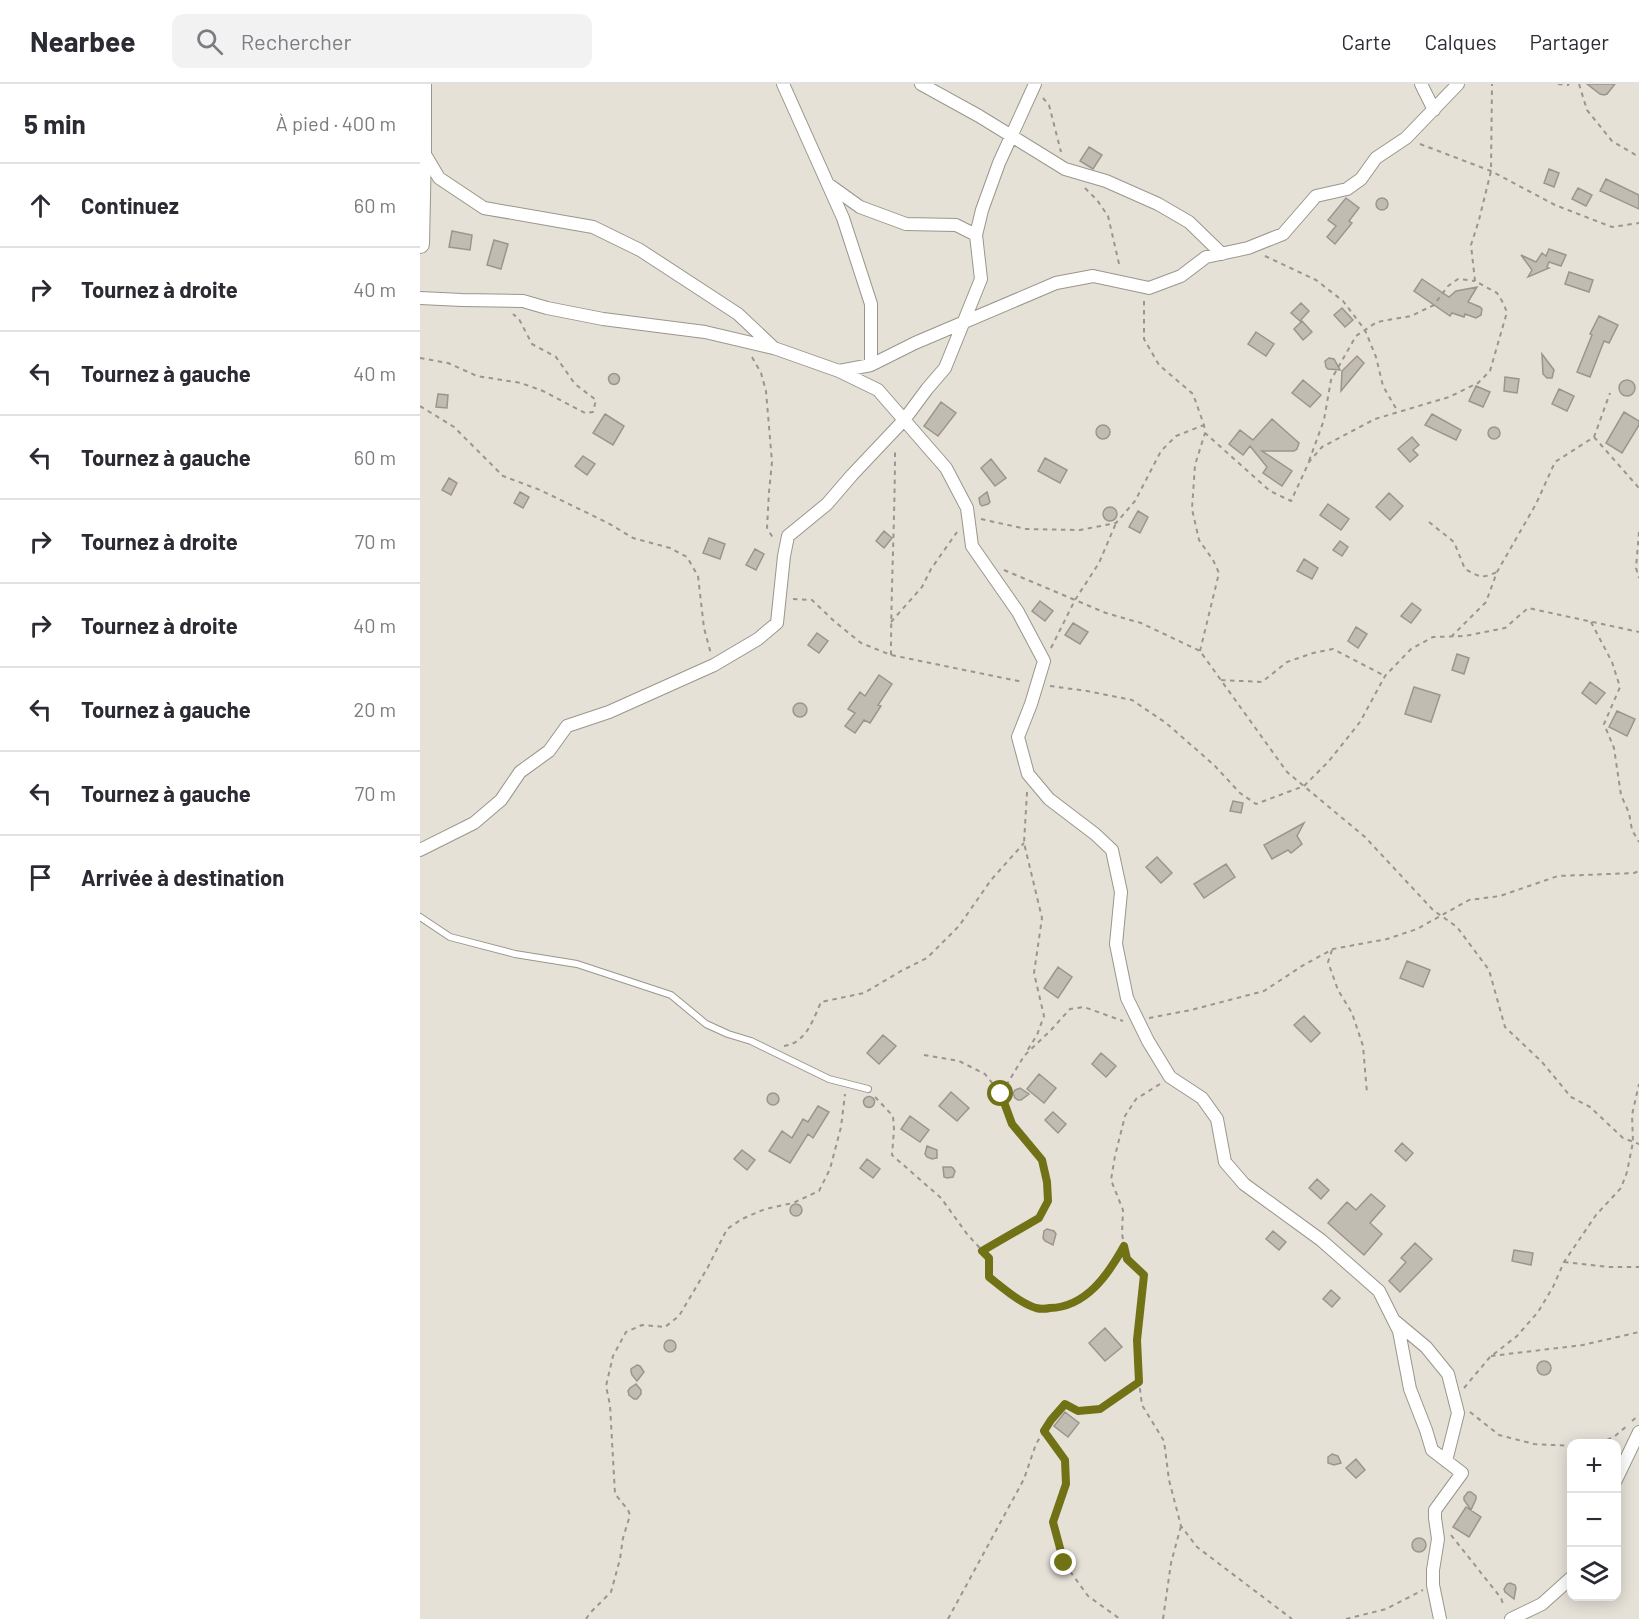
<!DOCTYPE html>
<html lang="fr">
<head>
<meta charset="utf-8">
<style>
	:root { --surface:#fff; --page:#f2f2f3; --text:#2b2b33; --muted:#7c7c81; --line:#e1e1e2 }
	body { margin:0; font-family:Barlow,sans-serif; background:var(--page); color:var(--text) }
	.controls { position:absolute; right:18px; bottom:18px; display:grid; overflow:hidden; border-radius:12px; box-shadow:0 3px 15px #0003 }
	.controls button { width:54px; height:54px; display:grid; place-items:center; padding:0; border:0; border-bottom:2px solid var(--line); background:var(--surface); color:var(--text); font:30px sans-serif }
	.stop { position:absolute; width:18px; height:18px; margin:-14px; border:4px solid #717216; border-radius:50%; background:#fff }
	.stop.end { background:#717216; border-color:#fff; box-shadow:0 2px 6px #0008 }
	.list { margin:0; padding:0; list-style:none }
	h2 { display:flex; justify-content:space-between; align-items:center; height:78px; margin:0; padding:0 24px; font-size:26px }
	h2 small { font-size:20px; font-weight:400; color:var(--muted) }
	.list li { display:grid; grid-template-columns:39px 1fr auto; gap:18px; align-items:center; box-sizing:border-box; height:84px; padding:0 24px; border-top:2px solid var(--line) }
	.list b { display:block; font-size:22px; white-space:nowrap }
	.list em { font-size:20px; font-style:normal; color:var(--muted) }
	.icon { flex:none; width:33px; height:33px; fill:none; stroke:currentColor; stroke-width:2; stroke-linecap:round; stroke-linejoin:round }
	.map { position:relative; flex:none; width:1219px; height:1535px; overflow:hidden }
	header { display:flex; align-items:center; gap:36px; box-sizing:border-box; height:84px; padding:0 30px; background:var(--surface); border-bottom:2px solid var(--line) }
	header strong { font-size:28px }
	nav { display:flex; gap:33px; margin-inline-start:auto; font-size:21px }
	.search { width:420px; height:54px; background:var(--page); display:flex; align-items:center; gap:15px; box-sizing:border-box; padding:0 21px; border-radius:12px; color:var(--muted); font-size:22px }
	main { display:flex }
	aside { flex:1; background:var(--surface) }
	.map>svg:first-child { display:block }
	.building { fill:#c1bcb2; stroke:#9b968d; stroke-width:1.5 }
	.lines { fill:none; stroke-linecap:round; stroke-linejoin:round }
	.service-casing { stroke:#9a968c; stroke-width:8 }
	.minor-casing { stroke:#9a968c; stroke-width:14 }
	.secondary-casing { stroke:#9a968c; stroke-width:20 }
	.path { stroke:#9a968f; stroke-width:2; stroke-dasharray:4.5 4.5; stroke-linecap:butt }
	.service { stroke:#fff; stroke-width:6 }
	.minor { stroke:#fff; stroke-width:12 }
	.secondary { stroke:#fff; stroke-width:18 }
	.route { stroke:#717216; stroke-width:8 }
</style>
</head>
<body>
<header>
<strong>Nearbee</strong>
<div class="search"><svg class="icon" aria-label="search" viewBox="0 0 24 24"><circle cx="10" cy="10" r="6"/><path d="M15 15l6 6"/></svg>Rechercher</div>
<nav><a>Carte</a><a>Calques</a><a>Partager</a></nav>
</header>
<main>
<aside>
<h2>5 min<small>À pied · 400 m</small></h2>
<ul class="list">
<li><svg class="icon" aria-label="ahead" viewBox="0 0 24 24"><path d="M12 20V5M6 11l6-6 6 6"/></svg><div><b>Continuez</b></div><em>60 m</em></li>
<li><svg class="icon" aria-label="right" viewBox="0 0 24 24"><path d="M7 20v-9h11M14 6l5 5-5 5"/></svg><div><b>Tournez à droite</b></div><em>40 m</em></li>
<li><svg class="icon" aria-label="left" viewBox="0 0 24 24"><path d="M17 20v-9H6M10 6l-5 5 5 5"/></svg><div><b>Tournez à gauche</b></div><em>40 m</em></li>
<li><svg class="icon" aria-label="left" viewBox="0 0 24 24"><path d="M17 20v-9H6M10 6l-5 5 5 5"/></svg><div><b>Tournez à gauche</b></div><em>60 m</em></li>
<li><svg class="icon" aria-label="right" viewBox="0 0 24 24"><path d="M7 20v-9h11M14 6l5 5-5 5"/></svg><div><b>Tournez à droite</b></div><em>70 m</em></li>
<li><svg class="icon" aria-label="right" viewBox="0 0 24 24"><path d="M7 20v-9h11M14 6l5 5-5 5"/></svg><div><b>Tournez à droite</b></div><em>40 m</em></li>
<li><svg class="icon" aria-label="left" viewBox="0 0 24 24"><path d="M17 20v-9H6M10 6l-5 5 5 5"/></svg><div><b>Tournez à gauche</b></div><em>20 m</em></li>
<li><svg class="icon" aria-label="left" viewBox="0 0 24 24"><path d="M17 20v-9H6M10 6l-5 5 5 5"/></svg><div><b>Tournez à gauche</b></div><em>70 m</em></li>
<li><svg class="icon" aria-label="arrive" viewBox="0 0 24 24"><path d="M6 21V4h12l-3 4 3 4H6"/></svg><div><b>Arrivée à destination</b></div></li>
</ul>
</aside>
<div class="map">
<svg width="1219" height="1535" viewBox="0 0 1219 1535">
	<rect width="100%" height="100%" fill="#e6e1d7"/>
	<path class="building" d="M1167 0H1195L1187 10 1184 11 1180 10Z
		M669 63 682 71 673 85 660 77Z
		M1129 85 1139 89 1134 103 1124 99Z
		M1186 95 1219 111V125L1180 107Z
		M1158 104 1172 111 1166 122 1152 115Z
		M956 120a6 6 0 1 1 12 0a6 6 0 1 1-12 0Z
		M926 114 939 124 929 137 932 139 915 160 907 153 916 142 908 136Z
		M32 147 52 151 50 166 29 163Z
		M74 156 88 160 81 185 67 181Z
		M1129 165 1146 171 1141 182 1129 178 1127 183 1129 184 1108 193 1112 186 1101 171 1116 178 1122 169 1126 172Z
		M1149 188 1173 196 1169 208 1145 200Z
		M1002 195 1029 213 1036 207 1057 203 1048 218 1060 223 1062 225 1061 231 1056 234 1045 230 1044 233 1032 229 1030 232 994 207Z
		M881 219 889 227 880 237 871 229Z
		M922 224 933 236 925 243 914 231Z
		M1179 232 1198 241 1189 259 1184 257 1170 293 1157 288 1172 251 1170 250Z
		M882 237 892 248 883 256 874 245Z
		M836 248 854 260 846 272 828 260Z
		M1122 270 1134 286 1132 294H1127L1123 290Z
		M937 272 944 279 921 307 922 287Z
		M909 274 914 275 920 286 908 285 906 283 905 277Z
		M188.5 295a5.5 5.5 0 1 1 11 0a5.5 5.5 0 1 1-11 0Z
		M1085 293 1099 295 1097 309 1084 307Z
		M1199 304a8 8 0 1 1 16 0a8 8 0 1 1-16 0Z
		M883 296 901 311 890 323 872 309Z
		M1056 302 1070 308 1063 323 1049 317Z
		M1139 305 1154 312 1147 327 1132 320Z
		M18 310 28 311 27 324 16 323Z
		M521 318 536 329 518 352 504 342Z
		M1204 328 1219 337V341L1202 369 1186 359Z
		M185 330 204 342 193 361 173 349Z
		M1012 330 1041 346 1036 356 1005 341Z
		M852 335 879 359 877 365 874 367H842L872 387 862 402 843 389 847 383 830 362 823 371 809 360 820 346 833 356Z
		M676 348a7 7 0 1 1 14 0a7 7 0 1 1-14 0Z
		M1068 349a6 6 0 1 1 12 0a6 6 0 1 1-12 0Z
		M992 353 999 361 993 366 998 371 990 378 978 365Z
		M163 372 175 380 167 391 155 382Z
		M625 374 647 386 640 399 618 387Z
		M571 375 586 394 575 402 561 384Z
		M29 394 37 399 31 411 22 406Z
		M100 408 109 413 103 424 94 419Z
		M567 408 570 418 568 420 562 422 560 420 559 414Z
		M969 409 983 422 970 436 956 423Z
		M908 420 929 435 921 446 900 431Z
		M683 430a7 7 0 1 1 14 0a7 7 0 1 1-14 0Z
		M718 427 728 433 720 449 709 443Z
		M464 447 472 454 464 464 456 457Z
		M289 454 305 460 300 475 283 469Z
		M920 457 928 463 922 472 913 466Z
		M335 465 344 470 336 486 326 481Z
		M884 475 898 484 892 495 877 487Z
		M620 517 633 527 625 537 612 527Z
		M992 519 1001 526 991 539 981 532Z
		M653 539 668 548 660 560 645 551Z
		M936 543 947 550 938 564 928 557Z
		M397 549 408 557 399 569 388 561Z
		M1037 570 1049 574 1044 590 1032 586Z
		M459 591 472 600 458 621 461 622 450 639 444 636 435 649 425 642 435 629 428 625 440 608 445 612Z
		M1170 598 1185 609 1176 620 1162 609Z
		M994 603 1020 611 1011 638 985 630Z
		M373 626a7 7 0 1 1 14 0a7 7 0 1 1-14 0Z
		M1197 627 1215 635 1207 652 1189 643Z
		M813 717 823 719 821 729 810 727Z
		M884 739 877 752 882 760 871 769 868 766 852 775 844 761Z
		M737 773 752 789 741 799 726 783Z
		M806 780 815 793 784 814 774 800Z
		M987 877 1010 886 1003 903 980 894Z
		M638 883 652 893 638 914 624 904Z
		M884 932 900 949 891 958 874 941Z
		M463 951 476 962 459 980 447 969Z
		M681 969 696 982 686 993 672 980Z
		M619 990 636 1004 624 1019 607 1005Z
		M600 1004 609 1010 601 1016H598L595 1014 593 1009 595 1006Z
		M531 1008 549 1024 537 1037 519 1022Z
		M347 1015a6 6 0 1 1 12 0a6 6 0 1 1-12 0Z
		M443.5 1018a5.5 5.5 0 1 1 11 0a5.5 5.5 0 1 1-11 0Z
		M398 1022 409 1028 393 1054 388 1050 370 1079 349 1067 362 1047 372 1054 383 1035 388 1038Z
		M633 1028 646 1040 638 1049 625 1036Z
		M490 1032 509 1046 500 1058 481 1045Z
		M982 1059 993 1069 986 1077 975 1067Z
		M507 1062 517 1066V1074L512 1075 507 1073 505 1070Z
		M322 1066 335 1076 327 1086 314 1075Z
		M447 1075 460 1085 453 1094 440 1084Z
		M523 1083H531L533 1084 535 1087 533 1093 527 1094 524 1093Z
		M897 1095 909 1106 901 1115 889 1104Z
		M951 1110 965 1122 950 1139 962 1150 944 1171 908 1139 927 1118 936 1126Z
		M370 1126a6 6 0 1 1 12 0a6 6 0 1 1-12 0Z
		M627 1145 634 1147 636 1150 633 1161 625 1157 623 1154 624 1147Z
		M853 1147 866 1158 859 1166 846 1155Z
		M995 1159 1012 1175 980 1208 969 1197 986 1178 981 1174Z
		M1094 1166 1113 1169 1111 1181 1092 1177Z
		M911 1206 920 1214 912 1223 903 1215Z
		M685 1244 702 1263 685 1277 669 1259Z
		M244 1262a6 6 0 1 1 12 0a6 6 0 1 1-12 0Z
		M1117 1284a7 7 0 1 1 14 0a7 7 0 1 1-14 0Z
		M217 1281 220 1282 224 1288 217 1297 212 1291 211 1288V1285Z
		M216 1300 221 1306V1310L217 1315H214L209 1311 208 1307 210 1304Z
		M645 1328 659 1339 648 1353 634 1342Z
		M912 1370 918 1372 921 1379 914 1381 908 1379V1373Z
		M936 1375 945 1386 936 1394 926 1384Z
		M1048 1408H1051L1056 1412V1415L1051 1426 1044 1416V1413Z
		M1046 1423 1061 1433 1049 1453 1033 1443Z
		M992 1461a7 7 0 1 1 14 0a7 7 0 1 1-14 0Z
		M1090 1499 1095 1501 1096 1504 1094 1515 1085 1508 1084 1505 1087 1500Z"/>
	<g class="lines">
		<g class="service-casing">
			<path id="service" d="M0 833 30 853 95 870 157 880 251 911 286 940 308 950 331 957 409 995 448 1005"/>
		</g>
		<g class="minor-casing">
			<path id="minor" d="M363 0 423 134 451 220V281
				M501 0 559 32 645 85 686 97 738 120 769 138 802 170
				M1001 0 1014 26
				M3 67 19 94 64 124 173 143 220 166 318 230 354 264 419 287 458 306 526 384 547 424 552 462 598 528 624 577 611 620 598 653 608 690 629 715 675 750 692 766 701 808 696 860 707 914 728 957 750 993 782 1014 797 1035 805 1078 824 1100 901 1156 959 1207 979 1247 990 1305 1006 1346 1012 1366 1042 1389 1015 1426V1434L1018 1455 1013 1486V1501L1020 1535
				M408 100 440 123 486 140 536 141 556 151
				M0 214 42 216 103 217 127 224 183 235 285 248 353 264
				M419 287 451 281 495 259 636 199 673 192 729 204 761 192 786 173 828 164 863 150 896 112 927 105 941 95 956 74 986 54 1038 0
				M0 766 54 739 81 716 100 688 129 667 147 642 189 628 294 581 338 555 357 539 364 472 368 452 407 420 432 391 484 336 507 305 525 284 561 195 556 151 562 126 579 79 615 0
				M976 1238 1006 1263 1028 1290 1038 1329 1026 1377
				M1196 1396 1219 1348
				M1091 1535 1122 1520 1152 1493"/>
		</g>
		<g class="secondary-casing">
			<path id="secondary" d="M0 160 2 66V0"/>
		</g>
		<path class="path" d="M1138 0 1148 1 1149 0
			M1159 0 1167 26 1192 57 1219 73
			M623 14 629 21 641 68
			M1000 60 1071 87 1135 121 1192 143 1219 139
			M665 104 677 116 688 132 700 184
			M845 172 896 196 923 217 945 246 956 273 963 302 978 328
			M724 217V255L739 281 773 310 784 341 785 349 850 407 871 417 889 378 902 363 955 335 1029 313 1058 299 1070 287 1087 228 1082 217 1077 209 1055 197 1051 161 1059 136 1071 87 1072 0
			M332 273 341 289 346 307 352 378 349 408 347 444 353 454
			M0 274 28 279 57 292 101 299 123 307 165 329 173 328 176 316 155 300 136 273 112 260 99 235 93 230
			M0 322 34 343 83 392 120 406 188 439 213 454 250 464 267 473 278 492 284 544 291 570
			M1174 353 1219 404
			M889 377 904 336 911 296 936 252 957 238 991 232 1014 221 1028 202 1038 195 1055 197
			M561 435 606 445 660 446 696 439 715 417 741 367 756 352 784 341
			M1009 438 1034 458 1045 485C1059 493 1062 495 1077 488
			M1219 448 1216 484 1219 494
			M584 486 686 529 721 539 780 567 867 688 945 753 1013 826 1037 843 1069 886 1085 943 1122 978 1151 1013 1170 1023 1203 1054 1219 1060
			M373 515 392 516 414 537 441 559 471 571 603 598
			M471 538 502 503 511 485 537 448
			M1171 538 1192 578 1200 603 1184 640 1194 664 1201 711 1209 729 1212 746 1219 758
			M1031 553 1066 518 1077 488 1116 420 1135 378 1174 353 1190 309
			M631 564 655 516 679 479 696 439
			M780 567 799 489 793 476 779 456 772 425 775 381 785 349
			M471 571C471 502 475 433 475 364
			M801 596 842 598 867 578 893 569 913 565 965 592
			M630 602 667 607 712 616 746 639 794 681 820 709 836 720 884 702 909 677 940 638 965 592 991 565 1013 553 1045 552 1085 544 1108 524 1219 548
			M607 708 604 759 622 834 614 889 624 932 617 951 607 967
			M912 866 908 878 918 906 932 929 943 962 947 1009
			M729 934 771 926 844 907 882 882 913 865 967 855 997 845 1049 816 1080 812 1138 792 1214 789 1219 787
			M364 962C386 959 393 936 401 918L444 909 481 887 507 874 539 842 571 796 604 759
			M504 971 539 977 565 990 581 1010
			M605 971 631 946 650 925 664 923 703 937
			M740 1000 716 1015 705 1032 695 1072 691 1096 703 1126 702 1150 707 1175 724 1191 717 1256 719 1298 722 1321 744 1357 749 1396 761 1442 777 1463 872 1535
			M455 1013 473 1032 474 1046 472 1071 521 1114 547 1150 569 1174V1193C583 1204 600 1219 616 1224 620 1225 625 1225 630 1224 666 1224 688 1190 704 1162
			M562 1167 619 1135 628 1117 627 1098 622 1076 592 1040 581 1010 604 972
			M1144 1178 1189 1183H1219
			M1071 1272 1163 1261 1219 1248
			M1044 1304 1070 1273 1097 1252 1118 1228 1133 1203 1144 1178 1176 1131 1201 1104 1207 1088 1213 1058 1212 1031 1219 1000
			M1050 1328 1079 1351 1114 1360 1152 1362
			M1212 1337 1219 1331
			M624 1347 645 1376 646 1400 633 1438 644 1479 668 1512 700 1535
			M1179 1360 1195 1352 1208 1341
			M1031 1451 1081 1514 1084 1523
			M166 1535 170 1529 191 1508 200 1475 203 1454 210 1431 208 1426 195 1410 190 1321 186 1302 193 1272 206 1248 222 1241 245 1243 259 1232 288 1183 307 1145 322 1135 345 1125 373 1119 399 1107 410 1085 421 1043 425 1010
			M528 1535 604 1395 616 1360 631 1336 645 1320 658 1327 680 1325 718 1298
			M743 1535 751 1479 761 1442
			M926 1535 966 1525 1003 1506"/>
		<use href="#service" class="service"/>
		<use href="#minor" class="minor"/>
		<use href="#secondary" class="secondary"/>
	</g>
	<g class="lines">
		<path class="route" d="M581 1010 592 1040 622 1076 627 1098 628 1117 619 1134 562 1167 569 1174V1193C583 1204 600 1219 616 1224 620 1225 625 1225 630 1224 666 1223 688 1191 704 1162L707 1175 724 1191 717 1256 719 1298 680 1325 658 1327 645 1320 631 1336 624 1347 645 1376 646 1400 633 1438 644 1479"/>
	</g>
</svg>
<div class="controls">
<button>+</button>
<button>−</button>
<button><svg class="icon" aria-label="layers" viewBox="0 0 24 24"><path d="M12 4l9 5-9 5-9-5zM3 14l9 5 9-5"/></svg></button>
</div>
<div class="stop" style="left:581px;top:1010px"></div>
<div class="stop end" style="left:644px;top:1479px"></div>
</div>
</main>
</body>
</html>
